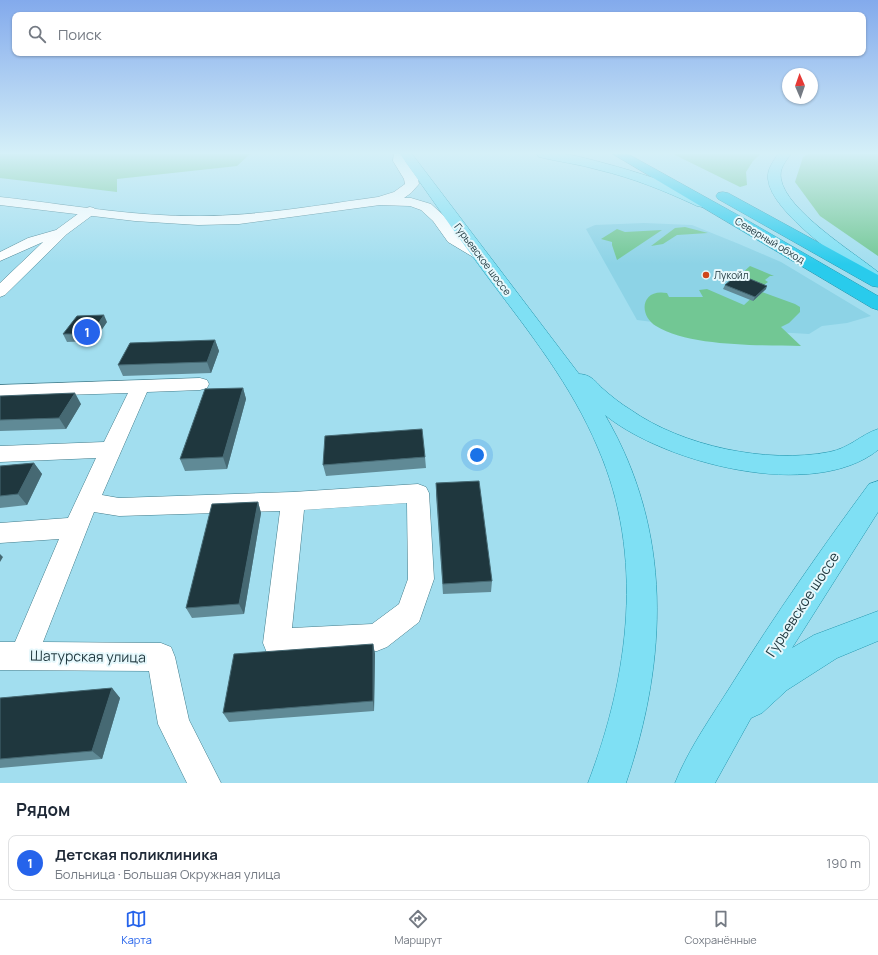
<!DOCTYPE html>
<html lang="ru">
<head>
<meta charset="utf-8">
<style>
	:root { --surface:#fff; --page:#f2f2f3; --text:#1f2937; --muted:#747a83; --line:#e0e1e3; --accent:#2563eb }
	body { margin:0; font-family:Manrope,sans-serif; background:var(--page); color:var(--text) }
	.compass { position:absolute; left:782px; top:68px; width:36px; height:36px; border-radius:50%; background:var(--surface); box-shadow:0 1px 3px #0004; rotate:358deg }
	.you { position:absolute; left:477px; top:455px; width:14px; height:14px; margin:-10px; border:3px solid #fff; border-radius:50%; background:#1a73e8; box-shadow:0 0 0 6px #1a73e833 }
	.badge { display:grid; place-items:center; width:26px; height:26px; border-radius:50%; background:var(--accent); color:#fff; font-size:13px; font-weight:700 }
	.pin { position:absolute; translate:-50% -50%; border:2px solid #fff; box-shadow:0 1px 4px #0006 }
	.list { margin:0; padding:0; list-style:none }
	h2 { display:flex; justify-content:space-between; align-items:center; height:52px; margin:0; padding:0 16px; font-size:17px }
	h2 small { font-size:13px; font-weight:400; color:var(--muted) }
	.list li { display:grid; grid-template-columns:26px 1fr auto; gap:12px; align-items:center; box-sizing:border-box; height:56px; margin:0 8px 8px; padding:0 8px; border:1px solid var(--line); border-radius:8px }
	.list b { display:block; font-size:15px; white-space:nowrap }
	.list p { margin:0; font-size:13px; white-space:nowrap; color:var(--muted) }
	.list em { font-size:13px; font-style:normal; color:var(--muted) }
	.icon { flex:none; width:22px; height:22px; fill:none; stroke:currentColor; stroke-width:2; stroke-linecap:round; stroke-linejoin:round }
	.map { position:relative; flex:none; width:878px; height:783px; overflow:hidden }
	.search { position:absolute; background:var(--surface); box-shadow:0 1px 3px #0004; left:12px; right:12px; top:12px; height:44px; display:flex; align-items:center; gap:10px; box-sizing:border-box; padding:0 14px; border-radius:8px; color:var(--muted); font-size:15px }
	.sheet { height:116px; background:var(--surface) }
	nav { display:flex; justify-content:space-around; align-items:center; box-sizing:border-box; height:56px; border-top:1px solid var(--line); background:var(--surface); font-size:11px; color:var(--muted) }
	nav a { display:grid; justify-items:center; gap:2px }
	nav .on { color:var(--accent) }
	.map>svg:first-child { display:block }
	.built { fill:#8dd3e6 }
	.green { fill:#72c794 }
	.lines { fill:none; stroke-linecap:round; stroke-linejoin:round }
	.street-casing { stroke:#427c8b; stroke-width:1 }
	.secondary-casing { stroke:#427c8b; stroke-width:1 }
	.primary-casing { stroke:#2597af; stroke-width:1 }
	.highway-casing { stroke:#2597af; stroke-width:1 }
	.street { fill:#fff; fill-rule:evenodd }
	.secondary { fill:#fff; fill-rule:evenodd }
	.primary { fill:#7fe0f4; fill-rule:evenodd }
	.highway { fill:#29cbec; fill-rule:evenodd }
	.wall { fill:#608a96 }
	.shaded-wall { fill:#466973 }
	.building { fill:#1f373e; stroke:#466973 }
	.poi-dot { fill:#cf461d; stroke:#e6f8fc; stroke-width:1.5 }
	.labels { text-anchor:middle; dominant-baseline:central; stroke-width:4; stroke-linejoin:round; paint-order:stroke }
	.far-street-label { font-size:10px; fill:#1e363d; stroke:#e6f8fc }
	.far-poi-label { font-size:10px; fill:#1e363d; stroke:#e6f8fc; text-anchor:start }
	.near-street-label { font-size:14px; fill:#1e363d; stroke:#e6f8fc }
</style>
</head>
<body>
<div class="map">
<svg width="878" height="783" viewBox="0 0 878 783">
	<rect width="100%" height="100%" fill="#a2deef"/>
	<path class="built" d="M644 223 692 225 739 244 781 262 871 316 847 323 822 326 809 334 692 327 637 320 586 229 595 225Z"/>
	<path class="green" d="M0 154H250L237 166 117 179V192L0 178Z
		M673 154H760L753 161 746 172 747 185 740 187Z
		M808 154H878V256L820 216 795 182 803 157Z
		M685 227 708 233 677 235 663 244 651 246 675 228Z
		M617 229 625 232 662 230 617 260 612 245V242L601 239Z
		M750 266 774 276H770L765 280 768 282 760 288 725 275 729 271 740 275Z
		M707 289 744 305 759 291 795 304 800 307V312L789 323 781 327 801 346C761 345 690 347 656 326 638 315 641 288 667 293L669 297H703L699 290Z"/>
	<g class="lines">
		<g class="street-casing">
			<path id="street" d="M90 207 94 208 96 211 94 214 67 234 5 295 0 297V283L43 242 0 261V252L28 238 56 230 86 208Z
				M200 378 207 380 209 384 207 388 200 390 147 392 102 495 119 498 293 492 418 484 426 487 429 493 434 579 419 622 387 647 377 651 277 657 267 653 263 643 280 511 119 516 94 512 43 642 161 643 171 647 175 657 189 720 221 783H187L158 724 149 671 0 670V642H15L59 539 0 543V523L68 518 96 458 0 462V446L104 442 128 393 0 397V385ZM407 503 408 579 399 604 372 624 292 628 304 510Z"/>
		</g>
		<g class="secondary-casing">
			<path id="secondary" d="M394 154H406L405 161 418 179 419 184 411 193 404 198H411L431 204 443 215 460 236 485 251 487 254 485 257 479 259 473 257 448 242 433 221 421 210 410 206 380 205 239 224 198 225 135 221 0 205V197C65 204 134 217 200 216 259 216 319 205 378 197L394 192 405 184 404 179 393 161Z"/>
		</g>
		<g class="primary-casing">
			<path id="primary" d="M400 154H412L579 374C582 374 586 375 588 376 593 378 598 384 602 388 611 396 621 404 631 410 682 446 767 464 829 452 850 448 860 435 878 429V450C813 502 664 463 605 415 673 531 668 659 626 783H588C629 676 645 556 598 448 572 386 530 333 490 280 459 239 430 196 400 154Z
				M537 154C546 154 556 153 565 154 587 157 699 188 709 203L707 206 702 207 697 206C665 191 633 178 599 170 579 164 559 162 539 157Z
				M778 154H791C785 162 779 169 781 179 786 210 853 252 878 272V285L872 284C846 262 771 213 768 179 767 169 773 162 778 154Z
				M878 481V512L792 648 814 635 878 611V641L837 658 787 690 762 713 751 718 715 783H675C689 748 712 716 732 684 775 615 821 549 869 484Z"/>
		</g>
		<g class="highway-casing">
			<path id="highway" d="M613 154H628L745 219 878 296V310L872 308Z
				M723 192 728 193 878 275V287L872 286 718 199 716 196 718 193Z"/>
		</g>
		<use href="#street" class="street"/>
		<use href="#secondary" class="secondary"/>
		<use href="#primary" class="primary"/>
		<use href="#highway" class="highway"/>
	</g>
	<path class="wall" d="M725 285 766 289 753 301 723 289Z
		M107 322 94 341 67 342 63 334Z
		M215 340 219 351 211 373 123 376 118 365Z
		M243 388 246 399 227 469 185 471 180 459Z
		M0 396 81 404 66 429 0 431Z
		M425 457 426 468 326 476 323 465Z
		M34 463 42 474 27 505 0 508V466Z
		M436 483 492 581 491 592 443 594 436 495Z
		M258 502 261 513 244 614 192 618 186 608Z
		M373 644 375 654 374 711 229 722 223 713Z
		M112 688 120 698 102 759 0 768V698Z"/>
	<path class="shaded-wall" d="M767 286 766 289 753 301 755 297Z
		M104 315 107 322 94 341 91 334Z
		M215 340 219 351 211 373 207 362Z
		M243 388 246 399 227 469 223 457Z
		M75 393 81 404 66 429 59 418Z
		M34 463 42 474 27 505 18 494Z
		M258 502 261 513 244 614 239 604Z
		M0 554 3 557 0 562Z
		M373 644 375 654 374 711 373 701Z
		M112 688 120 698 102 759 92 751Z"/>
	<path class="building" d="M738 274 767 286 755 297 725 285Z
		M104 315 91 334H63L77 316Z
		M215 340 207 362 118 365 130 343Z
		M243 388 223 457 180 459 205 389Z
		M75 393 59 418 0 420V396Z
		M422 429 425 457 323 465 325 436Z
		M34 463 18 494 0 496V466Z
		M479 481 492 581 443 584 436 483Z
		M258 502 239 604 186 608 212 504Z
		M373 644V701L223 713 234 654Z
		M112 688 92 751 0 759V698Z"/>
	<linearGradient id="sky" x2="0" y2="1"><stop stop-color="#83aaec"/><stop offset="0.58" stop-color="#d5f0f8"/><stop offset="1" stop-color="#d5f0f8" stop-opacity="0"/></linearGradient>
	<rect width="878" height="264" fill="url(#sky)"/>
	<circle class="poi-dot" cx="706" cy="275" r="4"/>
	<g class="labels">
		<g class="far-street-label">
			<text transform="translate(770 240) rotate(31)">Северный обход</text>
			<text transform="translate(483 259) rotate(53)">Гурьевское шоссе</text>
		</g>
		<g class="far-poi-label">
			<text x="714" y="275">Лукойл</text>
		</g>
		<g class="near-street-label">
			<text transform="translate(802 604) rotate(-57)">Гурьевское шоссе</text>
			<text transform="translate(88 656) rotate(1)">Шатурская улица</text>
		</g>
	</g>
</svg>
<svg class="compass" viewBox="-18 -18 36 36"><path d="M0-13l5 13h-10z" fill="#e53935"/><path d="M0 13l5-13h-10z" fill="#747a83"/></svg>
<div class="you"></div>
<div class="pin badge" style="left:87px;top:332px">1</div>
<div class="search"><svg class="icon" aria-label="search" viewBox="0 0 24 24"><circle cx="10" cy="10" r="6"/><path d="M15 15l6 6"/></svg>Поиск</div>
</div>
<section class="sheet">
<h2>Рядом<small></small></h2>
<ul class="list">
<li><span class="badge">1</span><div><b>Детская поликлиника</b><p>Больница · Большая Окружная улица</p></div><em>190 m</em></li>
</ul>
</section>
<nav>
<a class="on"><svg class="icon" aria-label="map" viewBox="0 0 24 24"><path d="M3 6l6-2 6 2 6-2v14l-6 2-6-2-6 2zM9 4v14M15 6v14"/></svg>Карта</a>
<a><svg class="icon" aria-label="directions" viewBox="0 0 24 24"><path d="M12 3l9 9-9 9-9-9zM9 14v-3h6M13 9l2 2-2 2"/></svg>Маршрут</a>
<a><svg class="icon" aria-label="saved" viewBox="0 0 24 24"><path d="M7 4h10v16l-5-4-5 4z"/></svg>Сохранённые</a>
</nav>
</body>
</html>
